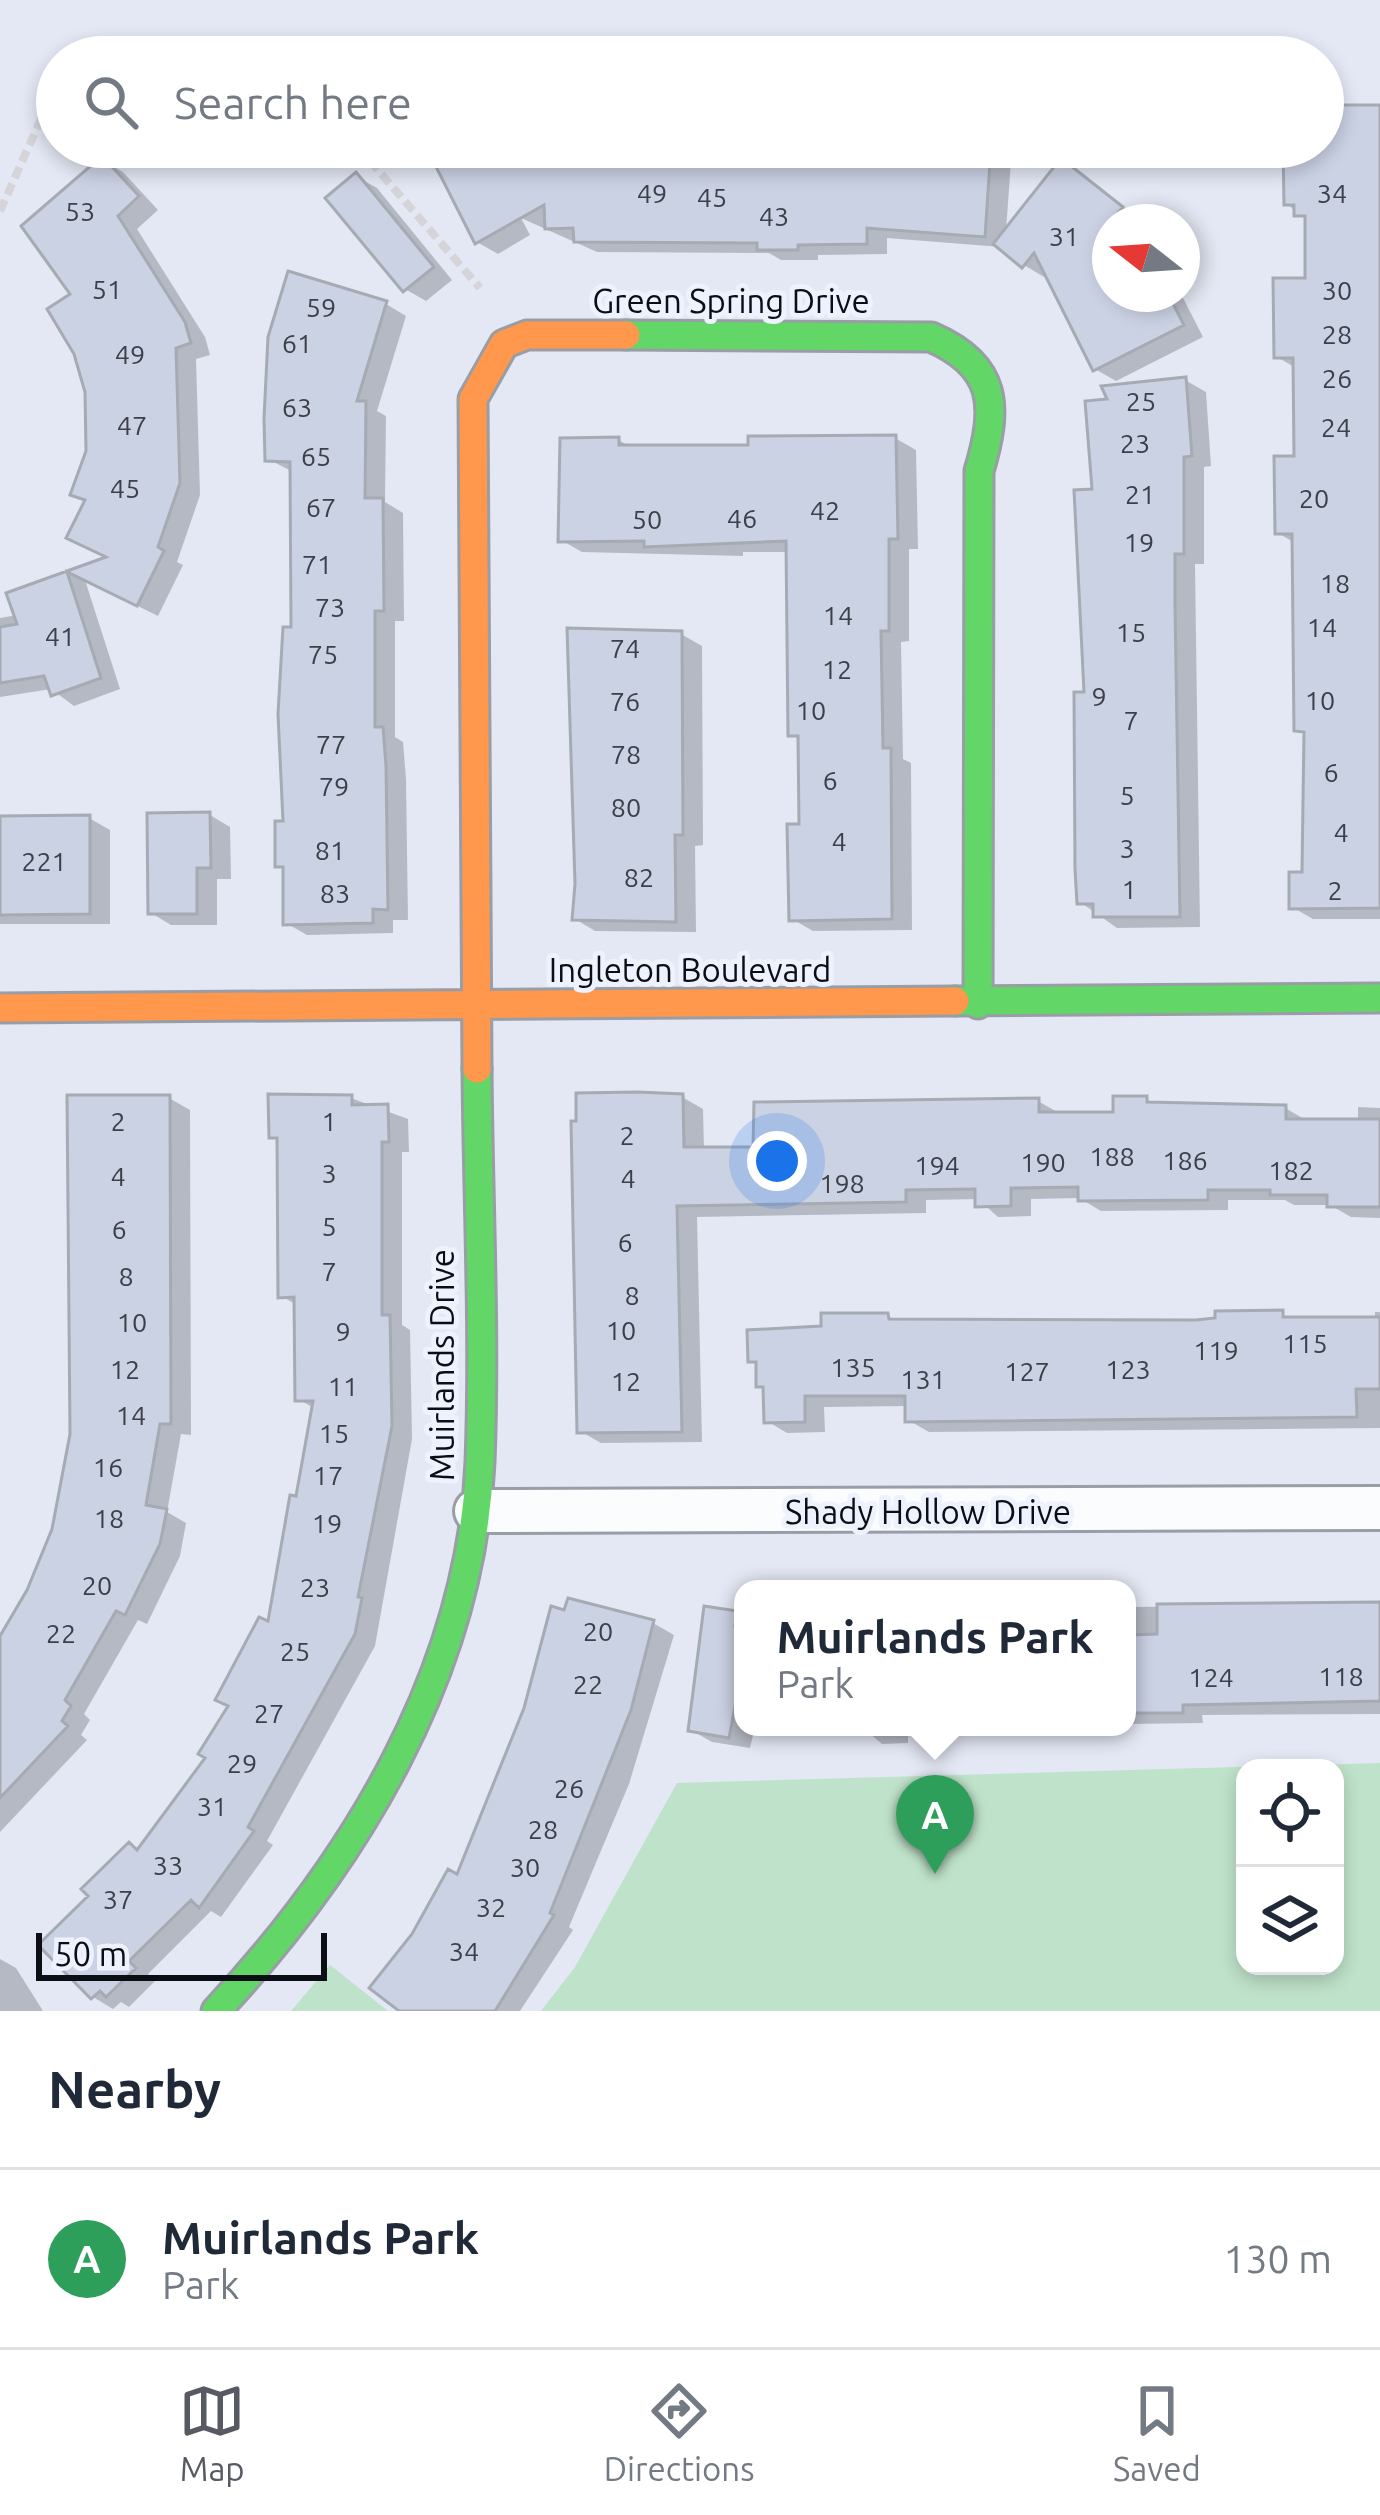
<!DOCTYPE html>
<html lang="en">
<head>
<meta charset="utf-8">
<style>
	:root { --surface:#fff; --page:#f6f6f7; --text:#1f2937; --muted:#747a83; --line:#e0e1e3; --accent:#575a63 }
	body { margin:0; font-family:Ubuntu,sans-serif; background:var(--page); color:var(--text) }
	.controls { position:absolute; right:36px; bottom:36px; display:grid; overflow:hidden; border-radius:24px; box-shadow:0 6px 18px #0003 }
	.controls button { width:108px; height:108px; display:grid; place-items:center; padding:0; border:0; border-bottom:3px solid var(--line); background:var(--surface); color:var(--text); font:60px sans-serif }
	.compass { position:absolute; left:1092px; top:204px; width:108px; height:108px; border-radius:50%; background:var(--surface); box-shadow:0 6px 18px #0003; rotate:287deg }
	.scale { position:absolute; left:36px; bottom:30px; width:291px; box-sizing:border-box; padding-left:12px; border:6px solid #0c0e15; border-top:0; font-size:33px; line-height:42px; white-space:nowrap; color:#0c0e15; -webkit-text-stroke:9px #eef2ff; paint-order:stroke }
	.you { position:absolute; left:777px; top:1161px; width:42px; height:42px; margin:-30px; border:9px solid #fff; border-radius:50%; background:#1a73e8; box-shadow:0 0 0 18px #1a73e833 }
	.badge { display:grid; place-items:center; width:78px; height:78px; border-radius:50%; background:var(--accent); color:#fff; font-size:39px; font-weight:700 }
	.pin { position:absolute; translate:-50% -99px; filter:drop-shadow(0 3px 6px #0008) }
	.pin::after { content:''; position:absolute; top:63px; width:42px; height:36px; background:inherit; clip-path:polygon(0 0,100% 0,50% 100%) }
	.popup { position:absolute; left:734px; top:1580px; width:402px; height:156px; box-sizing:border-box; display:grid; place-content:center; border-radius:24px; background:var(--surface); filter:drop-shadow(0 3px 9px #0005); font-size:39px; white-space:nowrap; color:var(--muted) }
	.popup b { font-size:45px; color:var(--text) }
	.popup::after { content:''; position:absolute; left:50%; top:100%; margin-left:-24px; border:24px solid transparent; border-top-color:var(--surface) }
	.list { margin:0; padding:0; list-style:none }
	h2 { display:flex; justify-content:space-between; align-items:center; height:156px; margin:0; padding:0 48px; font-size:51px }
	h2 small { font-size:39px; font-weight:400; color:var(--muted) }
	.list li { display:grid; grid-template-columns:78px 1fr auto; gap:36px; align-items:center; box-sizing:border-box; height:180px; padding:0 48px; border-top:3px solid var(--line) }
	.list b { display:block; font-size:45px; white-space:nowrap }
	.list p { margin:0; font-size:39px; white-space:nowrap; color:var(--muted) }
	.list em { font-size:39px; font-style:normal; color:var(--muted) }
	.icon { flex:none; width:66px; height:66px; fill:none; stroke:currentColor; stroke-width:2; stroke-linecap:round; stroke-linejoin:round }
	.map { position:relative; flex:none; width:1380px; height:2011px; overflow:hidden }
	.search { position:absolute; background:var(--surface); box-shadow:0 6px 18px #0003; left:36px; right:36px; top:36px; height:132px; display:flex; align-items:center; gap:30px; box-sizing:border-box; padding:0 42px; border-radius:66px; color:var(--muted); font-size:45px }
	.sheet { height:336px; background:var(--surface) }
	nav { display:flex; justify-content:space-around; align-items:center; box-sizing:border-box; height:168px; border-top:3px solid var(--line); background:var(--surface); font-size:33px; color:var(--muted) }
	nav a { display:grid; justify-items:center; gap:6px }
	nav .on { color:var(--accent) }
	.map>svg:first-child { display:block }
	.green { fill:#bfe2ca; fill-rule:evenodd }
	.shadow { fill:#0003 }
	.building { fill:#cbd2e4; stroke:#a6aab3; stroke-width:3 }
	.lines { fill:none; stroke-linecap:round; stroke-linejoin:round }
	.street-casing { stroke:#999da5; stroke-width:48 }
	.fast-casing { stroke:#999da5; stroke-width:33 }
	.slow-casing { stroke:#999da5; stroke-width:33 }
	.path { stroke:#d5d5d9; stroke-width:8; stroke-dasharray:12 6; stroke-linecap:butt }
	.street { stroke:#fbfcfd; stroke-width:42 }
	.fast { stroke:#63d668; stroke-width:27 }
	.slow { stroke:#ff974d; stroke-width:27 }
	.labels { text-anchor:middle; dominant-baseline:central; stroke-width:10; stroke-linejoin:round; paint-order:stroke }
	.number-label { font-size:27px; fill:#3d404a }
	.street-label { font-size:33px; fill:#0c0e15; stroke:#eef2ff }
</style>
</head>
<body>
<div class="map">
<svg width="1380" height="2011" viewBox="0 0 1380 2011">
	<rect width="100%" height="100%" fill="#e3e8f4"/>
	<path class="green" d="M1380 1763V2011H541L575 1967 677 1783ZM1245 1768H1335V1966H1245Z
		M330 1965 388 2011H291Z"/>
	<path class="shadow" d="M1323 108H1380V919H1313L1292 907 1305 875 1307 735 1297 730 1295 543 1278 533 1297 459 1296 368 1277 357 1308 281V221L1287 204V147H1323Z
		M445 147H1012L1006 231 1062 162 1142 221 1110 222V294H1181L1203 337 1116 381 1095 369 1047 274 1044 277 1024 265 1001 247 887 238V254L818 255V260H781L769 253 597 252 521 218 530 235 498 254 477 242Z
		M103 160 123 172 158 210 137 229 205 337 210 355 196 359 200 495 177 562 183 565 158 616 85 580 120 689 74 706 51 689 0 697V618L17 615 10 595 111 559 87 502 74 494 89 452 88 392 75 295 22 229Z
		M356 176 377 188 452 280 426 301 405 289Z
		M386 304 406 316 377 411 386 416 385 502 403 513 404 621H395V737L403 742 406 779 408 920H393V933L307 935 286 923V870L278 866 286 824 294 630 293 472 268 459Z
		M1185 380 1206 392 1211 466 1204 467V564H1195L1200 927 1117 928 1080 902 1095 492Z
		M895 438 916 450 918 549H909V641L901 642 903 759 911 763 912 930 813 931 792 919 802 827 801 740 791 734 789 552H743V556L582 552 561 540 618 440 633 448H751Z
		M570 631 681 634 702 646 703 845 695 846 696 932 595 931 575 919Z
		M210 815 230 827 231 879H217V925H171L151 913Z
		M89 818 110 830V924H0V819Z
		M682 1097 703 1109 704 1150H755L1038 1101 1059 1113 1116 1115 1146 1099 1157 1105 1285 1108 1306 1120 1358 1122V1107L1380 1108V1218L1351 1217 1330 1205H1294L1285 1200H1228V1210L1101 1211 1079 1198 1031 1199V1216L998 1217 978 1199 926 1200V1213L697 1217 702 1442 601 1443 580 1431Z
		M169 1098 190 1110 191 1435 181 1434 167 1512 186 1523 180 1556 147 1624 138 1620 84 1714 90 1720 81 1735 87 1740 0 1832V1650L55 1530Z
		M351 1098 408 1119 409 1152H402V1325L410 1330 412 1439 375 1646 267 1841 273 1845 221 1917 211 1911 148 1974 155 1981 129 2007 121 2002 113 2009 93 1997 139 1852 209 1757 270 1626 314 1408 298 1399 297 1305 281 1296 280 1141 272 1137Z
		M1375 1312H1380V1428L929 1432 908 1420V1406L824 1407 825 1432 787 1433 767 1421 766 1389 759 1386V1365L751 1360 824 1329 888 1316 899 1322 1218 1321V1314L1375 1320Z
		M570 1602 653 1623 674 1635 629 1784 569 1927 573 1930 520 2011H406Z
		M1380 1605V1714L1202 1715 1203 1723 1127 1724V1607Z
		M706 1610 743 1615V1727H755L750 1748 712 1742 691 1730Z
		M862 1727H908V1743L882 1744Z
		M0 1959 16 1968 43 2011H0Z"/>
	<path class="building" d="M1323 105H1380V908L1289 909V872H1302L1304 732 1294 731 1292 534H1275L1274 456H1294L1293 358H1274L1273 278H1305V216H1294V205H1284L1283 147H1323Z
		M426 147H991L985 237 867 228V244L798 245V250H757V243L574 242 573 228 545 229 544 205 475 244Z
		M102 156 139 196 118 216 185 322 191 343 176 348 180 483 158 547 164 551 137 606 67 572 101 678 51 696 44 676 0 683V627L17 624 6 593 106 557 66 538 85 500 70 495 86 451 85 392 74 354 47 309 70 294 21 226Z
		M1061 158 1123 207 1110 222V294H1168L1184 325 1093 371 1034 253 1022 268 993 244Z
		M356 172 434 267 403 292 325 198Z
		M288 271 387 301 357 401H366L365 498H383L384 611H375V727H383L386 766 388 910 373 909V923L283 925V867H275V821H283L278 714 283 627H291L290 462 265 461 264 418 268 337Z
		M1186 377 1192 456 1184 457V554H1175V605L1180 917H1093V904H1077L1075 869 1074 692H1084L1074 490 1092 489 1085 401 1107 399 1101 386Z
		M896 435 898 539H889V631H881L883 748H891L892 919 789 921 787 824H799L798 736H788L786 541 644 547V541L558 542 560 438 619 437V445H748V436Z
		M567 628 682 631 683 835H675L676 922 572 920 575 884Z
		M210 812 211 868H197V914H148L147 813Z
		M90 815V914L0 915V816Z
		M637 1092 683 1094 684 1147H753L754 1102 1039 1098V1112H1113V1096H1147V1102L1286 1105V1119H1380V1207H1327V1195H1270V1190H1208V1200L1078 1201V1187L1011 1188V1206L975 1207V1189L906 1190V1202L677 1206 682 1432 577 1433 571 1121H576V1093Z
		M268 1094 352 1095V1105L388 1104 389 1142H382V1315H390L392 1426 358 1597 362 1598 355 1634 248 1827 254 1831 199 1908 191 1900 129 1961 136 1968 106 1997 100 1991 91 1999 38 1945 88 1896 81 1889 129 1842 137 1850 205 1758 198 1754 228 1706 215 1700 259 1617 268 1621 290 1495 296 1496 313 1401H295L294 1297 278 1298 277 1138H269Z
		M67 1095H170L171 1424H160L146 1505 167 1509 160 1544 125 1615 116 1611 65 1700 71 1706 62 1721 68 1726 0 1798V1636L27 1590 52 1529 70 1434Z
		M1283 1310V1317H1380V1389H1356L1357 1417 905 1422V1396H805V1422L764 1423 763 1387H756V1362H748L747 1330 821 1326V1313H888L889 1319 1196 1320 1215 1318V1311Z
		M568 1598 654 1620 631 1710 550 1913 554 1915 495 2011H399L369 1988 412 1934 448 1869 457 1874 524 1708 551 1606 564 1610Z
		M1380 1602V1701L1183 1705V1713H1127V1635L1157 1634V1604Z
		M704 1606 737 1611 735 1626 743 1627V1664L729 1738 688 1731Z"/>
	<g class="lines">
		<g class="street-casing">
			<path id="street" d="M476 1511 1380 1508"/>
		</g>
		<g class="fast-casing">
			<path id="fast" d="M626 335 931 337C998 366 998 407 979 471L978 1004
				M955 1001 1380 998
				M216 2011C355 1862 471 1672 480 1462 485 1332 478 1200 477 1069"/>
		</g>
		<g class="slow-casing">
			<path id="slow" d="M0 1008 955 1001
				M477 1069 473 399 504 344 527 335H626"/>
		</g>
		<path class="path" d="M270 45 281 57
			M72 57 79 45
			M358 147 480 288
			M0 211 57 83"/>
		<use href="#street" class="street"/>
		<use href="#fast" class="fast"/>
		<use href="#slow" class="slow"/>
	</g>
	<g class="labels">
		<g class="number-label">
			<text x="652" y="193">49</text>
			<text x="1332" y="193">34</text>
			<text x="712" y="197">45</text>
			<text x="80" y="211">53</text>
			<text x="774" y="216">43</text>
			<text x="1064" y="236">31</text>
			<text x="107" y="289">51</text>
			<text x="1337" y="290">30</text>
			<text x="321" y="307">59</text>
			<text x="1337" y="334">28</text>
			<text x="297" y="343">61</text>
			<text x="130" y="354">49</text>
			<text x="1337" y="378">26</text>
			<text x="1141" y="401">25</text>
			<text x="297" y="407">63</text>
			<text x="132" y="425">47</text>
			<text x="1336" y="427">24</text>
			<text x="1135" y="443">23</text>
			<text x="316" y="456">65</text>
			<text x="125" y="488">45</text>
			<text x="1140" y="494">21</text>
			<text x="1314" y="498">20</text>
			<text x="321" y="507">67</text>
			<text x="825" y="510">42</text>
			<text x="742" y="518">46</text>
			<text x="647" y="519">50</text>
			<text x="1139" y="542">19</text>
			<text x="317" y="564">71</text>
			<text x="1335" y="583">18</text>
			<text x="330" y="607">73</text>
			<text x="838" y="615">14</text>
			<text x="1322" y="627">14</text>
			<text x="1131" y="632">15</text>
			<text x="60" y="636">41</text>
			<text x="625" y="648">74</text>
			<text x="323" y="654">75</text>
			<text x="837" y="669">12</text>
			<text x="1099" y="696">9</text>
			<text x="1320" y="700">10</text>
			<text x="625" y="701">76</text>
			<text x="811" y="710">10</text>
			<text x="1131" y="720">7</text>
			<text x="331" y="744">77</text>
			<text x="626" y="754">78</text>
			<text x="1331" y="772">6</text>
			<text x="830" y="780">6</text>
			<text x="334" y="786">79</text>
			<text x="1127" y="795">5</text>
			<text x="626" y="807">80</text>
			<text x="1341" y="832">4</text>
			<text x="839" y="841">4</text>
			<text x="1127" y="848">3</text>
			<text x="330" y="850">81</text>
			<text x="44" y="861">221</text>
			<text x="639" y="877">82</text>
			<text x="1129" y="889">1</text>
			<text x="1335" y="890">2</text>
			<text x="335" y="893">83</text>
			<text x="118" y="1121">2</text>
			<text x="329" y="1121">1</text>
			<text x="627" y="1135">2</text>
			<text x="1112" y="1156">188</text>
			<text x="1185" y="1160">186</text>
			<text x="1043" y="1162">190</text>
			<text x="937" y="1165">194</text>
			<text x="1291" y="1170">182</text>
			<text x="329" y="1173">3</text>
			<text x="118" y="1176">4</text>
			<text x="628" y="1178">4</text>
			<text x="842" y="1183">198</text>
			<text x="329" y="1226">5</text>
			<text x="119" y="1229">6</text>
			<text x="625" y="1242">6</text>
			<text x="329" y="1271">7</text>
			<text x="126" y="1276">8</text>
			<text x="632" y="1295">8</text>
			<text x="132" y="1322">10</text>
			<text x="621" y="1330">10</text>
			<text x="343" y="1331">9</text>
			<text x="1305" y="1343">115</text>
			<text x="1216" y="1350">119</text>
			<text x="853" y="1367">135</text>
			<text x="125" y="1369">12</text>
			<text x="1128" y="1369">123</text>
			<text x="1027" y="1371">127</text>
			<text x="923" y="1379">131</text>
			<text x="626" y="1381">12</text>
			<text x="343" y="1386">11</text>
			<text x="131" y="1415">14</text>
			<text x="334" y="1433">15</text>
			<text x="108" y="1467">16</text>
			<text x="328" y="1475">17</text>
			<text x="109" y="1518">18</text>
			<text x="327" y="1523">19</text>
			<text x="97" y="1585">20</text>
			<text x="315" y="1587">23</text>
			<text x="598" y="1631">20</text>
			<text x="61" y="1633">22</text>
			<text x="295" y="1651">25</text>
			<text x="1341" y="1676">118</text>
			<text x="1211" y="1677">124</text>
			<text x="588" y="1684">22</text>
			<text x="269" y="1713">27</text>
			<text x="242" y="1763">29</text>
			<text x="569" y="1788">26</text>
			<text x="212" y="1806">31</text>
			<text x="543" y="1829">28</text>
			<text x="168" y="1865">33</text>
			<text x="525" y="1867">30</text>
			<text x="118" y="1899">37</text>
			<text x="491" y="1907">32</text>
			<text x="464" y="1951">34</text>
		</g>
		<g class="street-label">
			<text x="731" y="300">Green Spring Drive</text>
			<text x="690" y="969">Ingleton Boulevard</text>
			<text transform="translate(441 1365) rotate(-90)">Muirlands Drive</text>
			<text x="928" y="1511">Shady Hollow Drive</text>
		</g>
	</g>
</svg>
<div class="controls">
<button><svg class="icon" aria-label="locate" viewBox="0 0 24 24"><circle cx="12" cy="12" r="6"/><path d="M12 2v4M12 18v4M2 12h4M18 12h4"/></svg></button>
<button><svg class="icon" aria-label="layers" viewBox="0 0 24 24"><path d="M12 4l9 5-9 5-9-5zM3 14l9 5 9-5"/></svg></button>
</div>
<svg class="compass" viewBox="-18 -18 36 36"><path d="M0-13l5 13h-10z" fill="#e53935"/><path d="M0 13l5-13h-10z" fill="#747a83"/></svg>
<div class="scale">50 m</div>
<div class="you"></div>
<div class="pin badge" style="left:935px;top:1874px;background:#2e9e5b">A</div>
<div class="popup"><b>Muirlands Park</b>Park</div>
<div class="search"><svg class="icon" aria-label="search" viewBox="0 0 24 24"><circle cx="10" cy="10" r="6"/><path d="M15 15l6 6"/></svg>Search here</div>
</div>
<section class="sheet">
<h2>Nearby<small></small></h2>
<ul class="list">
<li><span class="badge" style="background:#2e9e5b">A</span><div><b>Muirlands Park</b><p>Park</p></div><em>130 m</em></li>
</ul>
</section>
<nav>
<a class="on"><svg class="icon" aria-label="map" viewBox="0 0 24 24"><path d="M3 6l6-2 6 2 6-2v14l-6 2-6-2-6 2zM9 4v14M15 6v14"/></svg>Map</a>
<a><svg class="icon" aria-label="directions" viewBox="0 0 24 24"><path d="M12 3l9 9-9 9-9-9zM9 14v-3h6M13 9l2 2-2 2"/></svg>Directions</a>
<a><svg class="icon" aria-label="saved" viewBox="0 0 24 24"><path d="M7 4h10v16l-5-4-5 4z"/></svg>Saved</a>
</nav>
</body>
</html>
